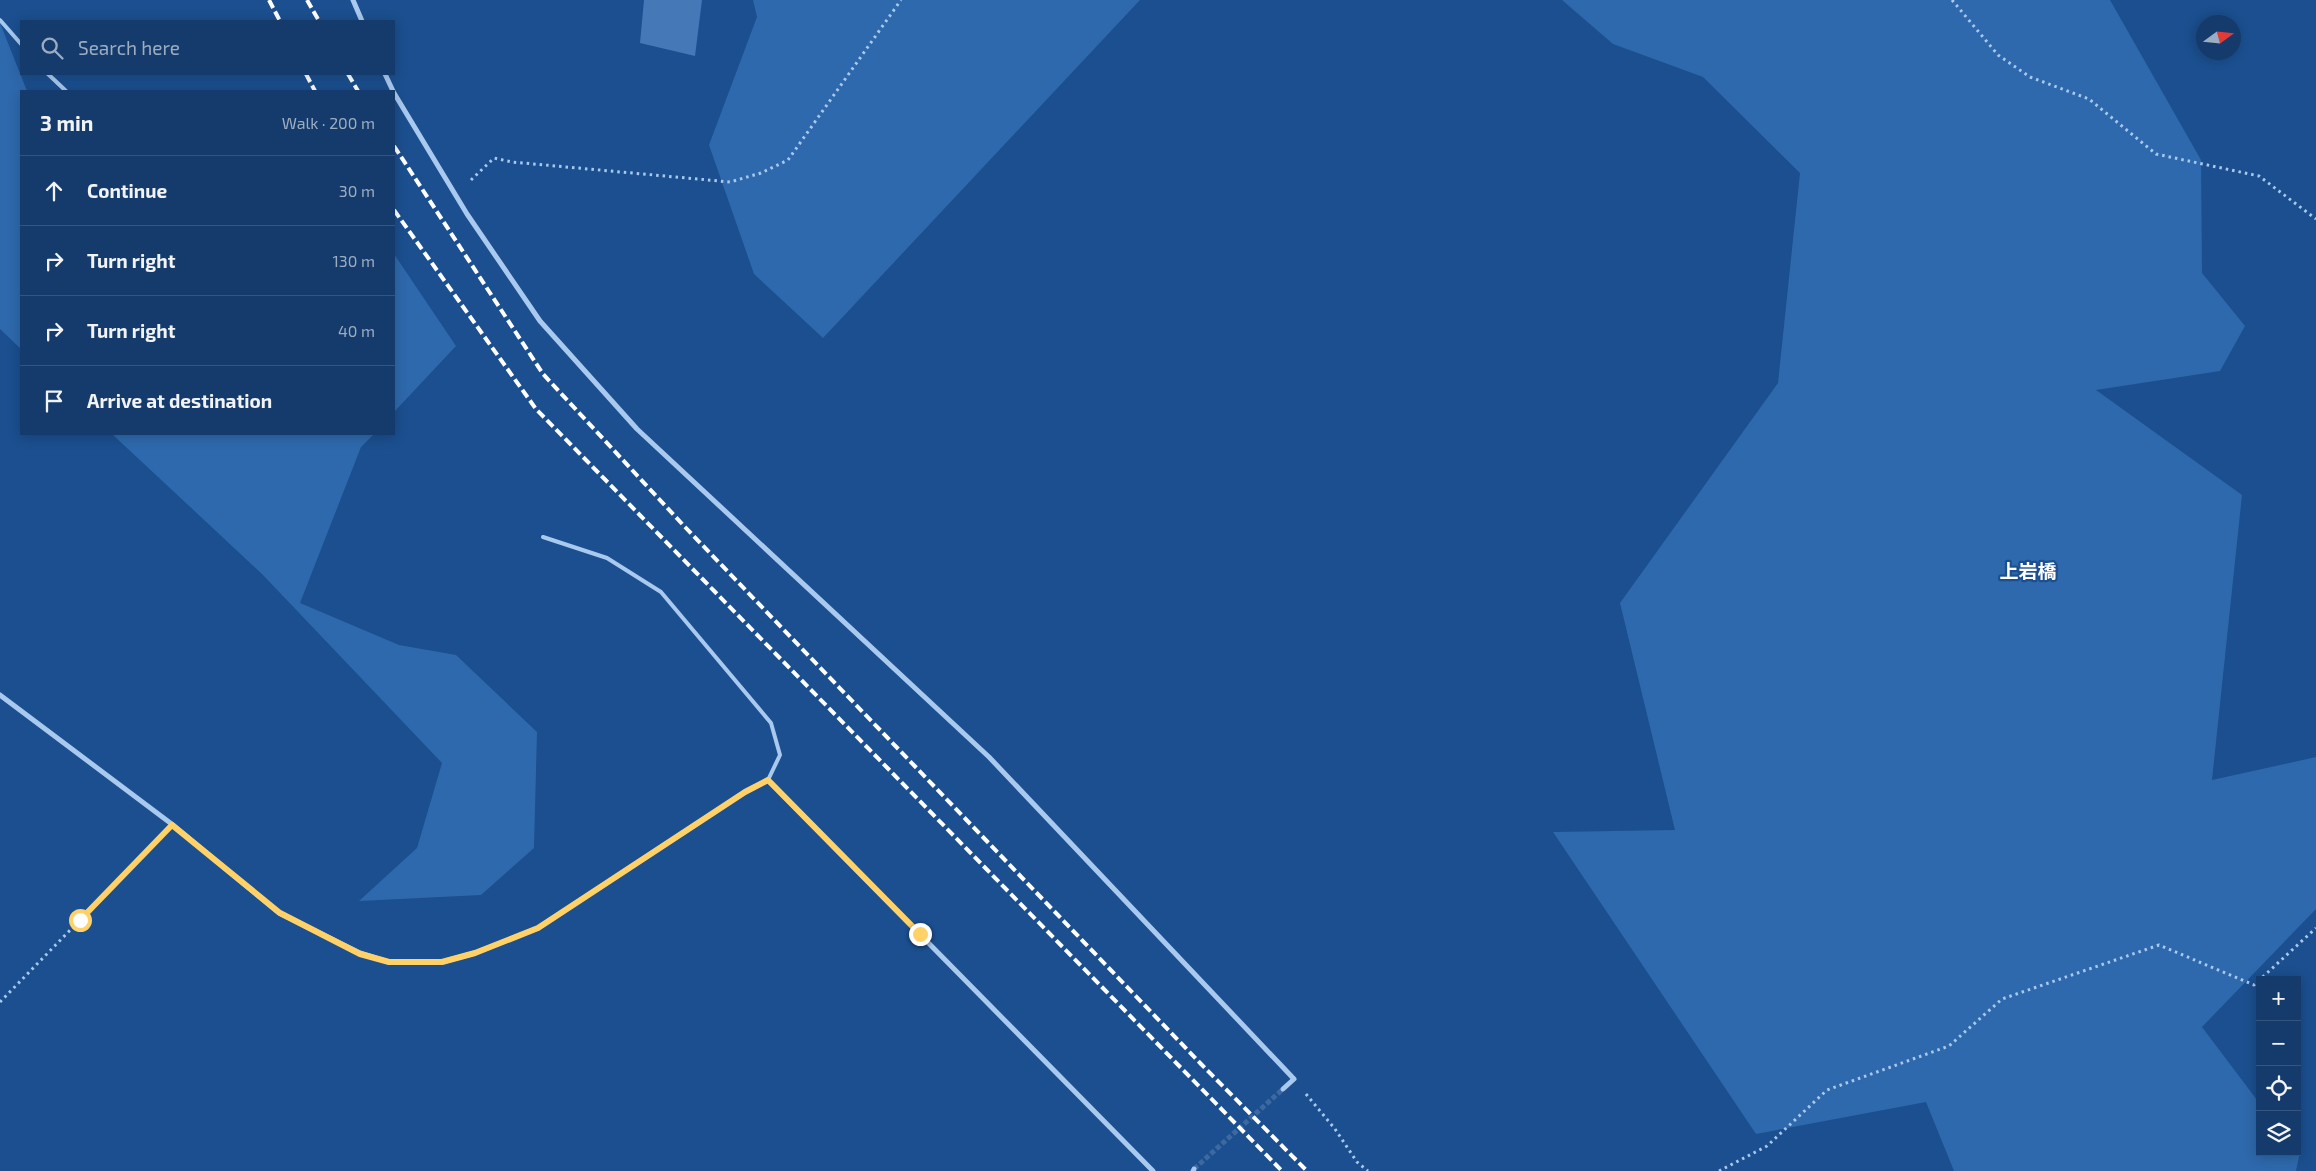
<!DOCTYPE html>
<html lang="en">
<head>
<meta charset="utf-8">
<style>
	:root { --surface:#143b6b; --page:#214673; --text:#f1f3f6; --muted:#9dadc1; --line:#33557e }
	body { margin:0; font-family:"Exo 2","Noto Sans JP",sans-serif; background:var(--page); color:var(--text) }
	.controls { position:absolute; right:15px; bottom:15px; display:grid; overflow:hidden; border-radius:0px; box-shadow:0 2px 12px #0003 }
	.controls button { width:45px; height:45px; display:grid; place-items:center; padding:0; border:0; border-bottom:1px solid var(--line); background:var(--surface); color:var(--text); font:25px sans-serif }
	.compass { position:absolute; left:2196px; top:15px; width:45px; height:45px; border-radius:50%; background:var(--surface); box-shadow:0 2px 12px #0003; rotate:75deg }
	.stop { position:absolute; width:15px; height:15px; margin:-11px; border:4px solid #ffd166; border-radius:50%; background:#fff }
	.stop.end { background:#ffd166; border-color:#fff; box-shadow:0 1px 5px #0008 }
	.list { margin:0; padding:0; list-style:none }
	h2 { display:flex; justify-content:space-between; align-items:center; height:65px; margin:0; padding:0 20px; font-size:21px }
	h2 small { font-size:16px; font-weight:400; color:var(--muted) }
	.list li { display:grid; grid-template-columns:32px 1fr auto; gap:15px; align-items:center; box-sizing:border-box; height:70px; padding:0 20px; border-top:1px solid var(--line) }
	.list b { display:block; font-size:19px; white-space:nowrap }
	.list em { font-size:16px; font-style:normal; color:var(--muted) }
	.icon { flex:none; width:28px; height:28px; fill:none; stroke:currentColor; stroke-width:2; stroke-linecap:round; stroke-linejoin:round }
	.map { position:relative; flex:none; width:2316px; height:1171px; overflow:hidden }
	.search { position:absolute; background:var(--surface); box-shadow:0 2px 12px #0003; left:20px; top:20px; width:375px; height:55px; display:flex; align-items:center; gap:12px; box-sizing:border-box; padding:0 18px; border-radius:0px; color:var(--muted); font-size:19px }
	.panel { position:absolute; background:var(--surface); box-shadow:0 2px 12px #0003; left:20px; top:90px; width:375px; height:345px; border-radius:0px }
	.map>svg:first-child { display:block }
	.green { fill:#2e69ad }
	.building { fill:#4478b7 }
	.lines { fill:none; stroke-linecap:round; stroke-linejoin:round }
	.minor-tunnel { stroke:#3d69a0; stroke-width:5; stroke-dasharray:5 2.5; stroke-linecap:butt }
	.path { stroke:#a9c9ee; stroke-width:3; stroke-dasharray:2.5 4; stroke-linecap:butt }
	.service { stroke:#a9c9ee; stroke-width:4 }
	.minor { stroke:#a9c9ee; stroke-width:5 }
	.rail { stroke:#fff; stroke-width:4; stroke-dasharray:9 4; stroke-linecap:butt }
	.route { stroke:#ffd166; stroke-width:6 }
	.labels { text-anchor:middle; dominant-baseline:central; stroke-width:4.5; stroke-linejoin:round; paint-order:stroke }
	.quarter-label { font-size:19px; font-weight:bold; fill:#fff; stroke:#1b4f8f }
</style>
</head>
<body>
<div class="map">
<svg width="2316" height="1171" viewBox="0 0 2316 1171">
	<rect width="100%" height="100%" fill="#1b4f8f"/>
	<path class="green" d="M753 0H1140L823 338 754 274 709 145 757 17Z
		M1562 0H2110L2201 160 2202 273 2245 326 2220 371 2096 390 2242 495 2212 780 2316 757V909L2202 1027 2260 1104V1152H2296L2299 1156 2296 1171H1954L1926 1102 1756 1134 1553 832 1675 830 1620 603 1778 383 1800 173 1703 77 1613 44Z
		M0 23 27 91H21V349L0 329Z
		M394 254 456 346 394 412Z
		M112 434H374L361 447 300 603 399 645 456 655 537 732 534 848 481 895 359 901 417 848 442 763 262 574Z"/>
	<path class="building" d="M644 0H702L695 56 640 43Z"/>
	<g class="lines">
		<path class="minor-tunnel" d="M1194 1169 1283 1089"/>
		<path class="path" d="M1952 0 1998 55 2030 77 2089 99 2156 154 2259 176 2316 219
			M471 180 494 158 512 162 730 182 761 173 788 160 901 0
			M0 1002 158 840
			M1306 1094 1335 1129 1357 1162 1368 1171
			M1719 1171 1767 1146 1827 1090 1949 1046 2002 999 2159 945 2254 985 2316 928"/>
		<path class="service" d="M0 20 21 44
			M48 74 66 91
			M543 537 607 558 661 592 771 723 780 755 768 780"/>
		<path class="minor" d="M353 0 362 21
			M385 74 393 91
			M394 93 467 214 540 321 637 429 989 757 1294 1079 1283 1089
			M0 695 173 825 279 913 360 953 389 962H442L475 953 538 928 745 792 768 780 1153 1171
			M1193 1171 1194 1169"/>
		<path class="rail" d="M269 0 280 21
			M307 0 319 21
			M306 74 315 91
			M348 74 358 91
			M394 146 543 374 685 527 1201 1064 1307 1171
			M394 210 536 409 1282 1171"/>
	</g>
	<g class="lines">
		<path class="route" d="M80 920 172 825 280 913 360 954 389 962H442L475 953 538 928 745 792 768 780 920 934"/>
	</g>
	<g class="labels">
		<g class="quarter-label">
			<text x="2028" y="570">上岩橋</text>
		</g>
	</g>
</svg>
<div class="controls">
<button>+</button>
<button>−</button>
<button><svg class="icon" aria-label="locate" viewBox="0 0 24 24"><circle cx="12" cy="12" r="6"/><path d="M12 2v4M12 18v4M2 12h4M18 12h4"/></svg></button>
<button><svg class="icon" aria-label="layers" viewBox="0 0 24 24"><path d="M12 4l9 5-9 5-9-5zM3 14l9 5 9-5"/></svg></button>
</div>
<svg class="compass" viewBox="-18 -18 36 36"><path d="M0-13l5 13h-10z" fill="#e53935"/><path d="M0 13l5-13h-10z" fill="#9dadc1"/></svg>
<div class="stop" style="left:80px;top:920px"></div>
<div class="stop end" style="left:920px;top:934px"></div>
<div class="search"><svg class="icon" aria-label="search" viewBox="0 0 24 24"><circle cx="10" cy="10" r="6"/><path d="M15 15l6 6"/></svg>Search here</div>
<section class="panel">
<h2>3 min<small>Walk · 200 m</small></h2>
<ul class="list">
<li><svg class="icon" aria-label="ahead" viewBox="0 0 24 24"><path d="M12 20V5M6 11l6-6 6 6"/></svg><div><b>Continue</b></div><em>30 m</em></li>
<li><svg class="icon" aria-label="right" viewBox="0 0 24 24"><path d="M7 20v-9h11M14 6l5 5-5 5"/></svg><div><b>Turn right</b></div><em>130 m</em></li>
<li><svg class="icon" aria-label="right" viewBox="0 0 24 24"><path d="M7 20v-9h11M14 6l5 5-5 5"/></svg><div><b>Turn right</b></div><em>40 m</em></li>
<li><svg class="icon" aria-label="arrive" viewBox="0 0 24 24"><path d="M6 21V4h12l-3 4 3 4H6"/></svg><div><b>Arrive at destination</b></div></li>
</ul>
</section>
</div>
</body>
</html>
